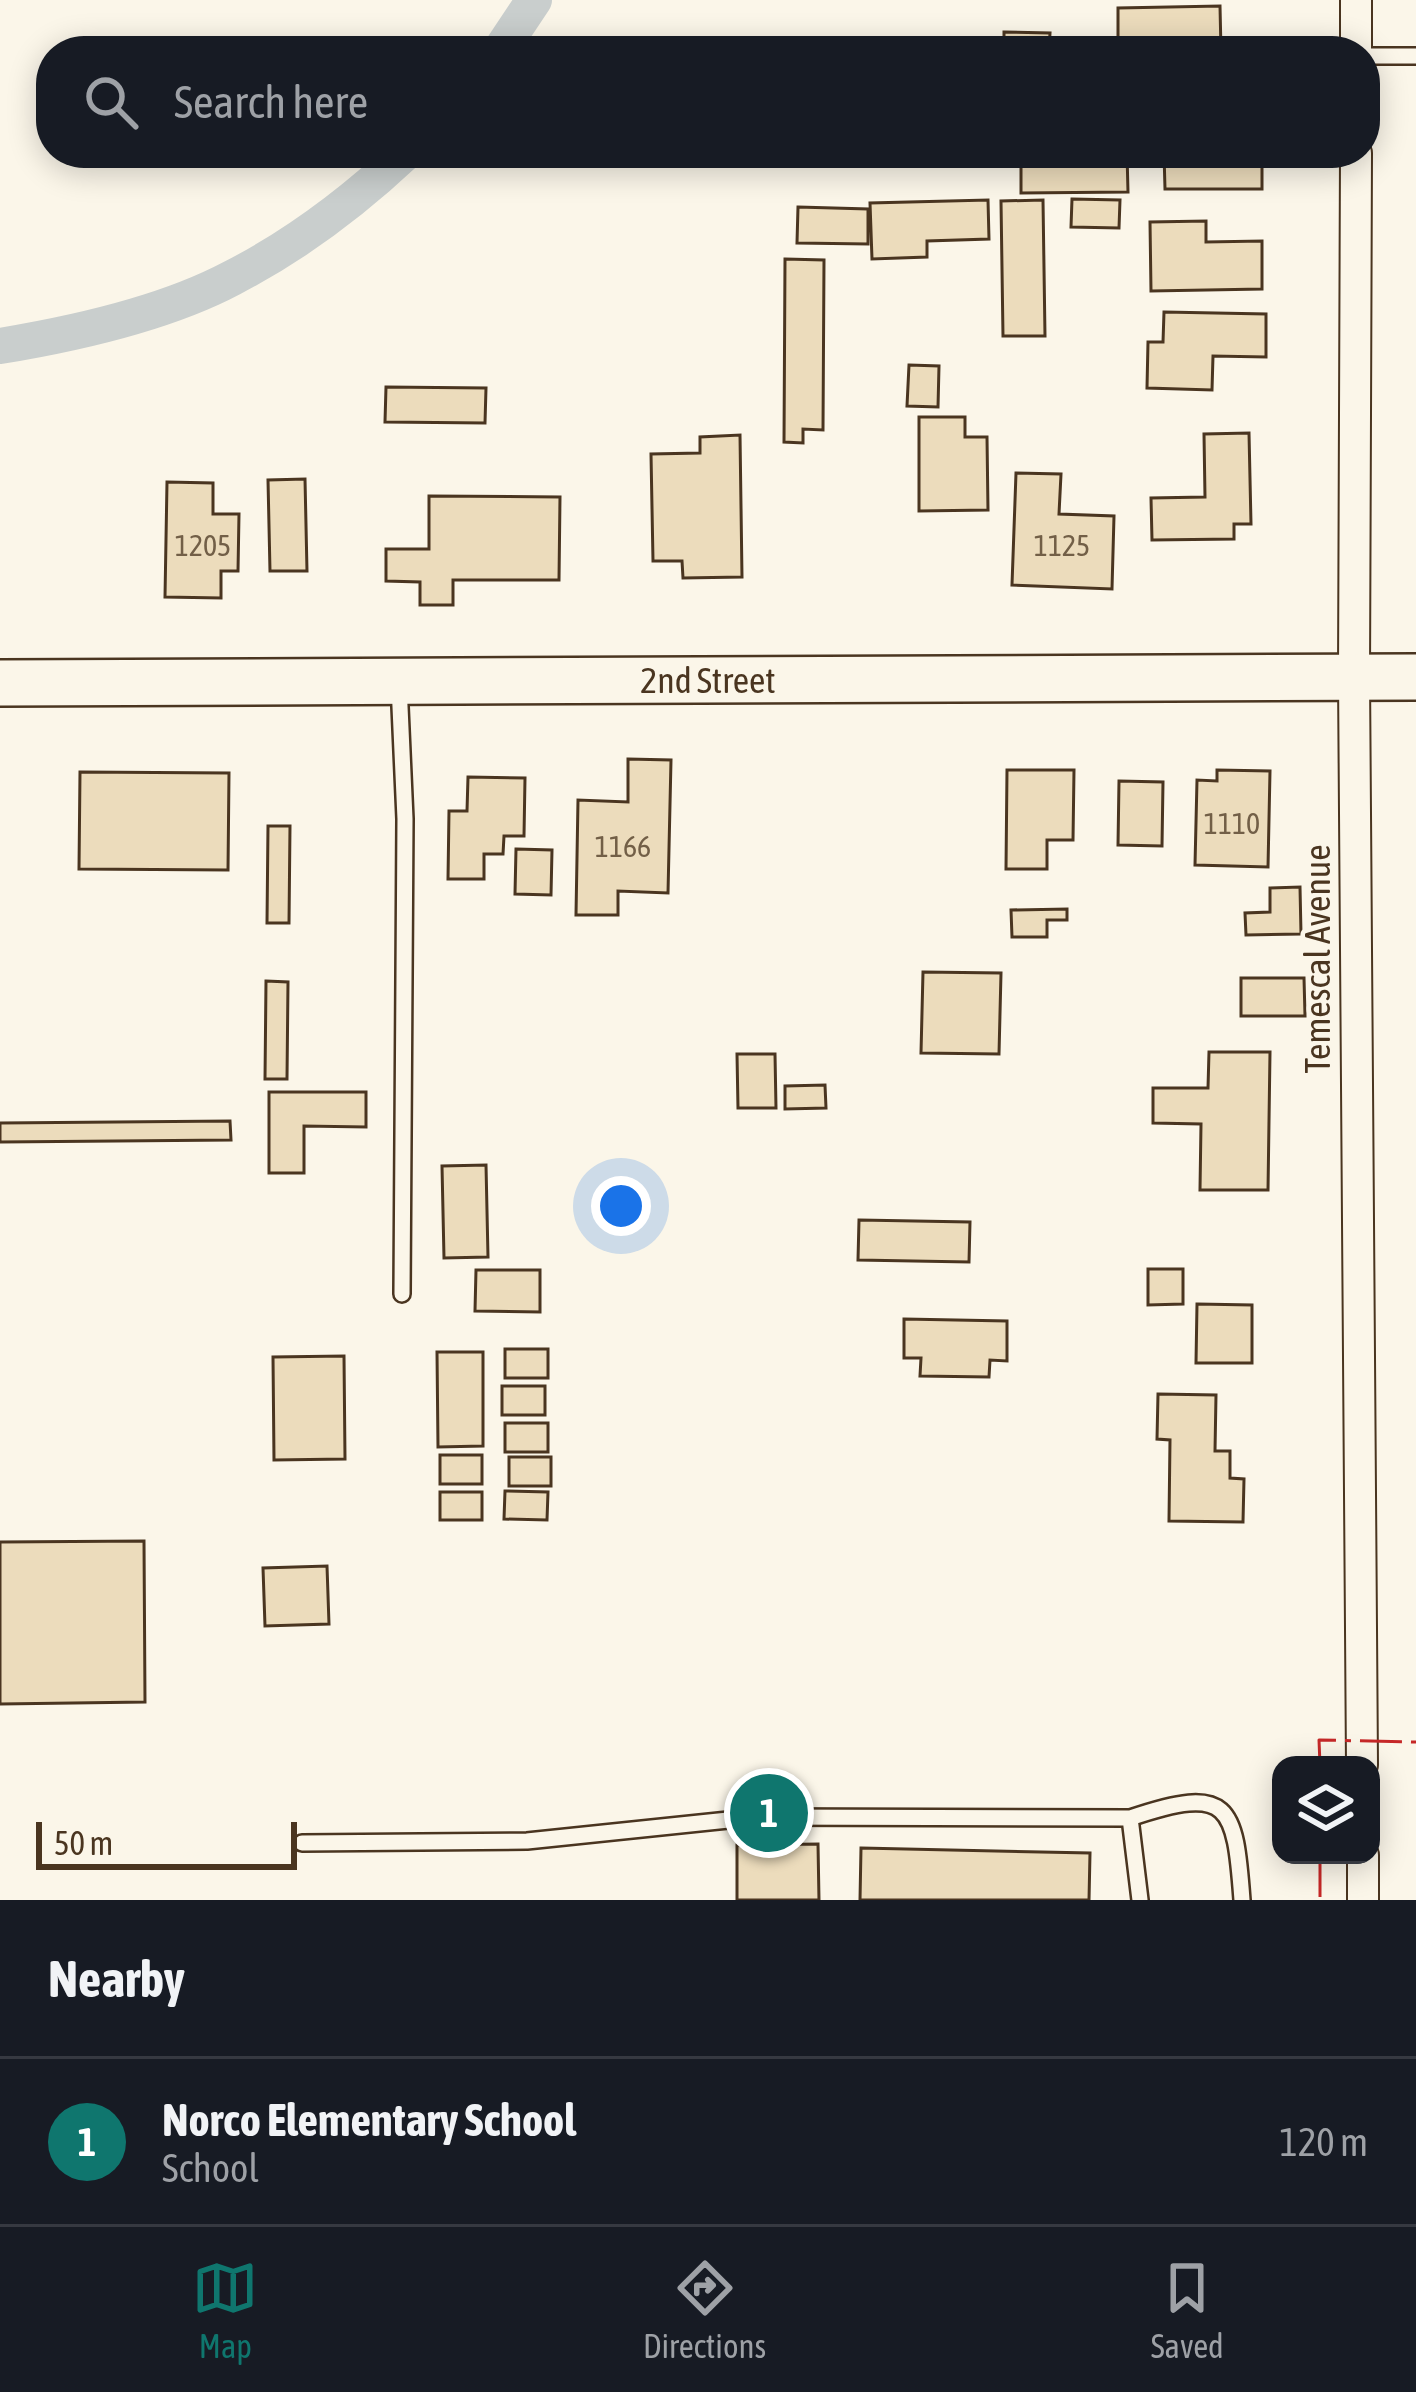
<!DOCTYPE html>
<html lang="en">
<head>
<meta charset="utf-8">
<style>
	:root { --surface:#171b24; --page:#242831; --text:#f1f3f6; --muted:#9ea1a6; --line:#363941; --accent:#0f766e }
	body { margin:0; font-family:"Asap Condensed",sans-serif; background:var(--page); color:var(--text) }
	.controls { position:absolute; right:36px; bottom:36px; display:grid; overflow:hidden; border-radius:24px; box-shadow:0 6px 30px #0003 }
	.controls button { width:108px; height:108px; display:grid; place-items:center; padding:0; border:0; border-bottom:3px solid var(--line); background:var(--surface); color:var(--text); font:60px sans-serif }
	.scale { position:absolute; left:36px; bottom:30px; width:261px; box-sizing:border-box; padding-left:12px; border:6px solid #4a3520; border-top:0; font-size:33px; line-height:42px; white-space:nowrap; color:#4a3520; -webkit-text-stroke:9px #fbf6e9; paint-order:stroke }
	.you { position:absolute; left:621px; top:1206px; width:42px; height:42px; margin:-30px; border:9px solid #fff; border-radius:50%; background:#1a73e8; box-shadow:0 0 0 18px #1a73e833 }
	.badge { display:grid; place-items:center; width:78px; height:78px; border-radius:50%; background:var(--accent); color:#fff; font-size:39px; font-weight:700 }
	.pin { position:absolute; translate:-50% -50%; border:6px solid #fff; box-shadow:0 3px 12px #0006 }
	.list { margin:0; padding:0; list-style:none }
	h2 { display:flex; justify-content:space-between; align-items:center; height:156px; margin:0; padding:0 48px; font-size:51px }
	h2 small { font-size:39px; font-weight:400; color:var(--muted) }
	.list li { display:grid; grid-template-columns:78px 1fr auto; gap:36px; align-items:center; box-sizing:border-box; height:168px; padding:0 48px; border-top:3px solid var(--line) }
	.list b { display:block; font-size:45px; white-space:nowrap }
	.list p { margin:0; font-size:39px; white-space:nowrap; color:var(--muted) }
	.list em { font-size:39px; font-style:normal; color:var(--muted) }
	.icon { flex:none; width:66px; height:66px; fill:none; stroke:currentColor; stroke-width:2; stroke-linecap:round; stroke-linejoin:round }
	.map { position:relative; flex:none; width:1416px; height:1900px; overflow:hidden }
	.search { position:absolute; background:var(--surface); box-shadow:0 6px 30px #0003; left:36px; right:36px; top:36px; height:132px; display:flex; align-items:center; gap:30px; box-sizing:border-box; padding:0 42px; border-radius:48px; color:var(--muted); font-size:45px }
	.sheet { height:324px; background:var(--surface) }
	nav { display:flex; justify-content:space-around; align-items:center; box-sizing:border-box; height:168px; border-top:3px solid var(--line); background:var(--surface); font-size:33px; color:var(--muted) }
	nav a { display:grid; justify-items:center; gap:6px }
	nav .on { color:var(--accent) }
	.map>svg:first-child { display:block }
	.lines { fill:none; stroke-linecap:round; stroke-linejoin:round }
	.canal { stroke:#c9cecd; stroke-width:36 }
	.building { fill:#ecdcbc; stroke:#4a3520; stroke-width:3 }
	.lane-casing { stroke:#4a3520; stroke-width:20 }
	.street-casing { stroke:#4a3520; stroke-width:34 }
	.secondary-casing { stroke:#4a3520; stroke-width:50 }
	.lane { stroke:#fbf6e9; stroke-width:15 }
	.street { stroke:#fbf6e9; stroke-width:30 }
	.secondary { stroke:#fbf6e9; stroke-width:45 }
	.power { stroke:#c62828; stroke-width:3; stroke-dasharray:42 9 6 9; stroke-linecap:butt }
	.labels { text-anchor:middle; dominant-baseline:central; stroke-width:9; stroke-linejoin:round; paint-order:stroke }
	.number-label { font-size:30px; fill:#725f47 }
	.street-label { font-size:36px; fill:#4a3520; stroke:#fbf6e9 }
</style>
</head>
<body>
<div class="map">
<svg width="1416" height="1900" viewBox="0 0 1416 1900">
	<rect width="100%" height="100%" fill="#fbf6e9"/>
	<g class="lines">
		<path class="canal" d="M500 51 534 0
			M0 346C73 334 166 313 232 278 294 246 354 201 405 153"/>
	</g>
	<path class="building" d="M1220 6 1221 51H1118V8Z
		M1004 32 1050 33 1049 51H1004Z
		M1021 153H1127L1128 192 1021 193Z
		M1164 153H1262V189H1165Z
		M1072 199 1120 200 1119 228 1071 227Z
		M988 200 989 239 927 241V257L872 259 870 203Z
		M1043 200 1045 336H1003L1001 201Z
		M798 207 868 209V244L797 243Z
		M1206 221V242L1262 241V289L1151 291 1150 222Z
		M785 259 824 260 823 430 803 429V443L784 442Z
		M1164 312 1266 314V357L1213 356 1212 390 1147 388 1148 342H1163Z
		M909 365 939 366 938 407 907 406Z
		M386 387 486 388 485 423 385 422Z
		M919 417H965V437H987L988 510 919 511Z
		M1249 433 1251 524H1234V539L1152 540 1151 498 1205 497 1204 434Z
		M740 435 742 577 683 578 682 561H653L651 454 700 453V437Z
		M1016 473 1061 474 1059 514 1114 516 1112 589 1012 585Z
		M305 479 307 571H270L268 480Z
		M167 482 213 483V514H239L238 571H221V598L165 597Z
		M429 496 560 497 559 580H453V605H420V582L386 581V549H429Z
		M628 759 671 760 668 893 618 891V915H576L578 800 628 802Z
		M1007 770H1074L1073 840H1047V869H1006Z
		M1217 770 1270 771 1268 867 1195 865 1197 780 1217 781Z
		M80 772 229 773 228 870 79 869Z
		M468 777 525 778 524 836H504L503 854H484V879H448L449 811H467Z
		M1119 781 1163 782 1162 846 1118 845Z
		M268 826H290L289 923H267Z
		M516 849 552 850 551 895 515 894Z
		M1300 887 1301 934 1246 935 1245 913 1270 912V888Z
		M1067 909V920H1047V937H1012L1011 910Z
		M923 972 1001 973 999 1054 921 1053Z
		M1241 978H1304L1305 1016H1241Z
		M266 981 288 982 287 1079H265Z
		M1209 1052H1270L1268 1190H1200L1201 1124 1153 1123V1088H1208Z
		M737 1054H775L776 1108H738Z
		M825 1085 826 1108 785 1109V1086Z
		M269 1092H366V1127L304 1126V1173H269Z
		M230 1121 231 1140 0 1142V1123Z
		M486 1165 488 1257 444 1258 442 1166Z
		M859 1220 970 1222 969 1262 858 1260Z
		M1148 1269H1183V1304L1148 1305Z
		M476 1270H540V1312L475 1311Z
		M1197 1304 1252 1305V1363H1196Z
		M904 1319 1007 1321V1361L990 1360 989 1377 920 1376 921 1358H904Z
		M505 1349H548V1378H505Z
		M437 1352H483V1446L438 1447Z
		M344 1356 345 1459 274 1460 273 1357Z
		M502 1386H545V1415H502Z
		M1158 1394 1216 1395 1215 1451H1230V1478L1244 1479 1243 1522 1169 1521 1170 1440 1157 1439Z
		M505 1423H548V1452H505Z
		M440 1455H482V1484H440Z
		M509 1457H551V1486H509Z
		M505 1491 548 1492 547 1520 504 1519Z
		M440 1492H482V1520H440Z
		M144 1541 145 1702 0 1704V1542Z
		M327 1566 329 1624 265 1626 263 1568Z
		M818 1844 819 1900H737V1845Z
		M861 1848 1090 1853 1089 1900H860Z"/>
	<g class="lines">
		<g class="lane-casing">
			<path id="lane" d="M1365 56H1416
				M399 684 405 819 402 1294
				M302 1843 527 1841 757 1817 1130 1818
				M1140 1900 1130 1818C1230 1784 1235 1805 1242 1900"/>
		</g>
		<g class="street-casing">
			<path id="street" d="M1356 51V0
				M1356 153 1354 677 1362 1765
				M1363 1855V1900"/>
		</g>
		<g class="secondary-casing">
			<path id="secondary" d="M0 683 1416 677"/>
		</g>
		<use href="#lane" class="lane"/>
		<use href="#street" class="street"/>
		<use href="#secondary" class="secondary"/>
		<path class="power" d="M1320 1765 1319 1740 1416 1742
			M1320 1855V1900"/>
	</g>
	<g class="labels">
		<g class="number-label">
			<text x="203" y="545">1205</text>
			<text x="1062" y="545">1125</text>
			<text x="1232" y="823">1110</text>
			<text x="623" y="846">1166</text>
		</g>
		<g class="street-label">
			<text x="708" y="680">2nd Street</text>
			<text transform="translate(1317 959) rotate(-90)">Temescal Avenue</text>
		</g>
	</g>
</svg>
<div class="controls">
<button><svg class="icon" aria-label="layers" viewBox="0 0 24 24"><path d="M12 4l9 5-9 5-9-5zM3 14l9 5 9-5"/></svg></button>
</div>
<div class="scale">50 m</div>
<div class="you"></div>
<div class="pin badge" style="left:769px;top:1813px">1</div>
<div class="search"><svg class="icon" aria-label="search" viewBox="0 0 24 24"><circle cx="10" cy="10" r="6"/><path d="M15 15l6 6"/></svg>Search here</div>
</div>
<section class="sheet">
<h2>Nearby<small></small></h2>
<ul class="list">
<li><span class="badge">1</span><div><b>Norco Elementary School</b><p>School</p></div><em>120 m</em></li>
</ul>
</section>
<nav>
<a class="on"><svg class="icon" aria-label="map" viewBox="0 0 24 24"><path d="M3 6l6-2 6 2 6-2v14l-6 2-6-2-6 2zM9 4v14M15 6v14"/></svg>Map</a>
<a><svg class="icon" aria-label="directions" viewBox="0 0 24 24"><path d="M12 3l9 9-9 9-9-9zM9 14v-3h6M13 9l2 2-2 2"/></svg>Directions</a>
<a><svg class="icon" aria-label="saved" viewBox="0 0 24 24"><path d="M7 4h10v16l-5-4-5 4z"/></svg>Saved</a>
</nav>
</body>
</html>
